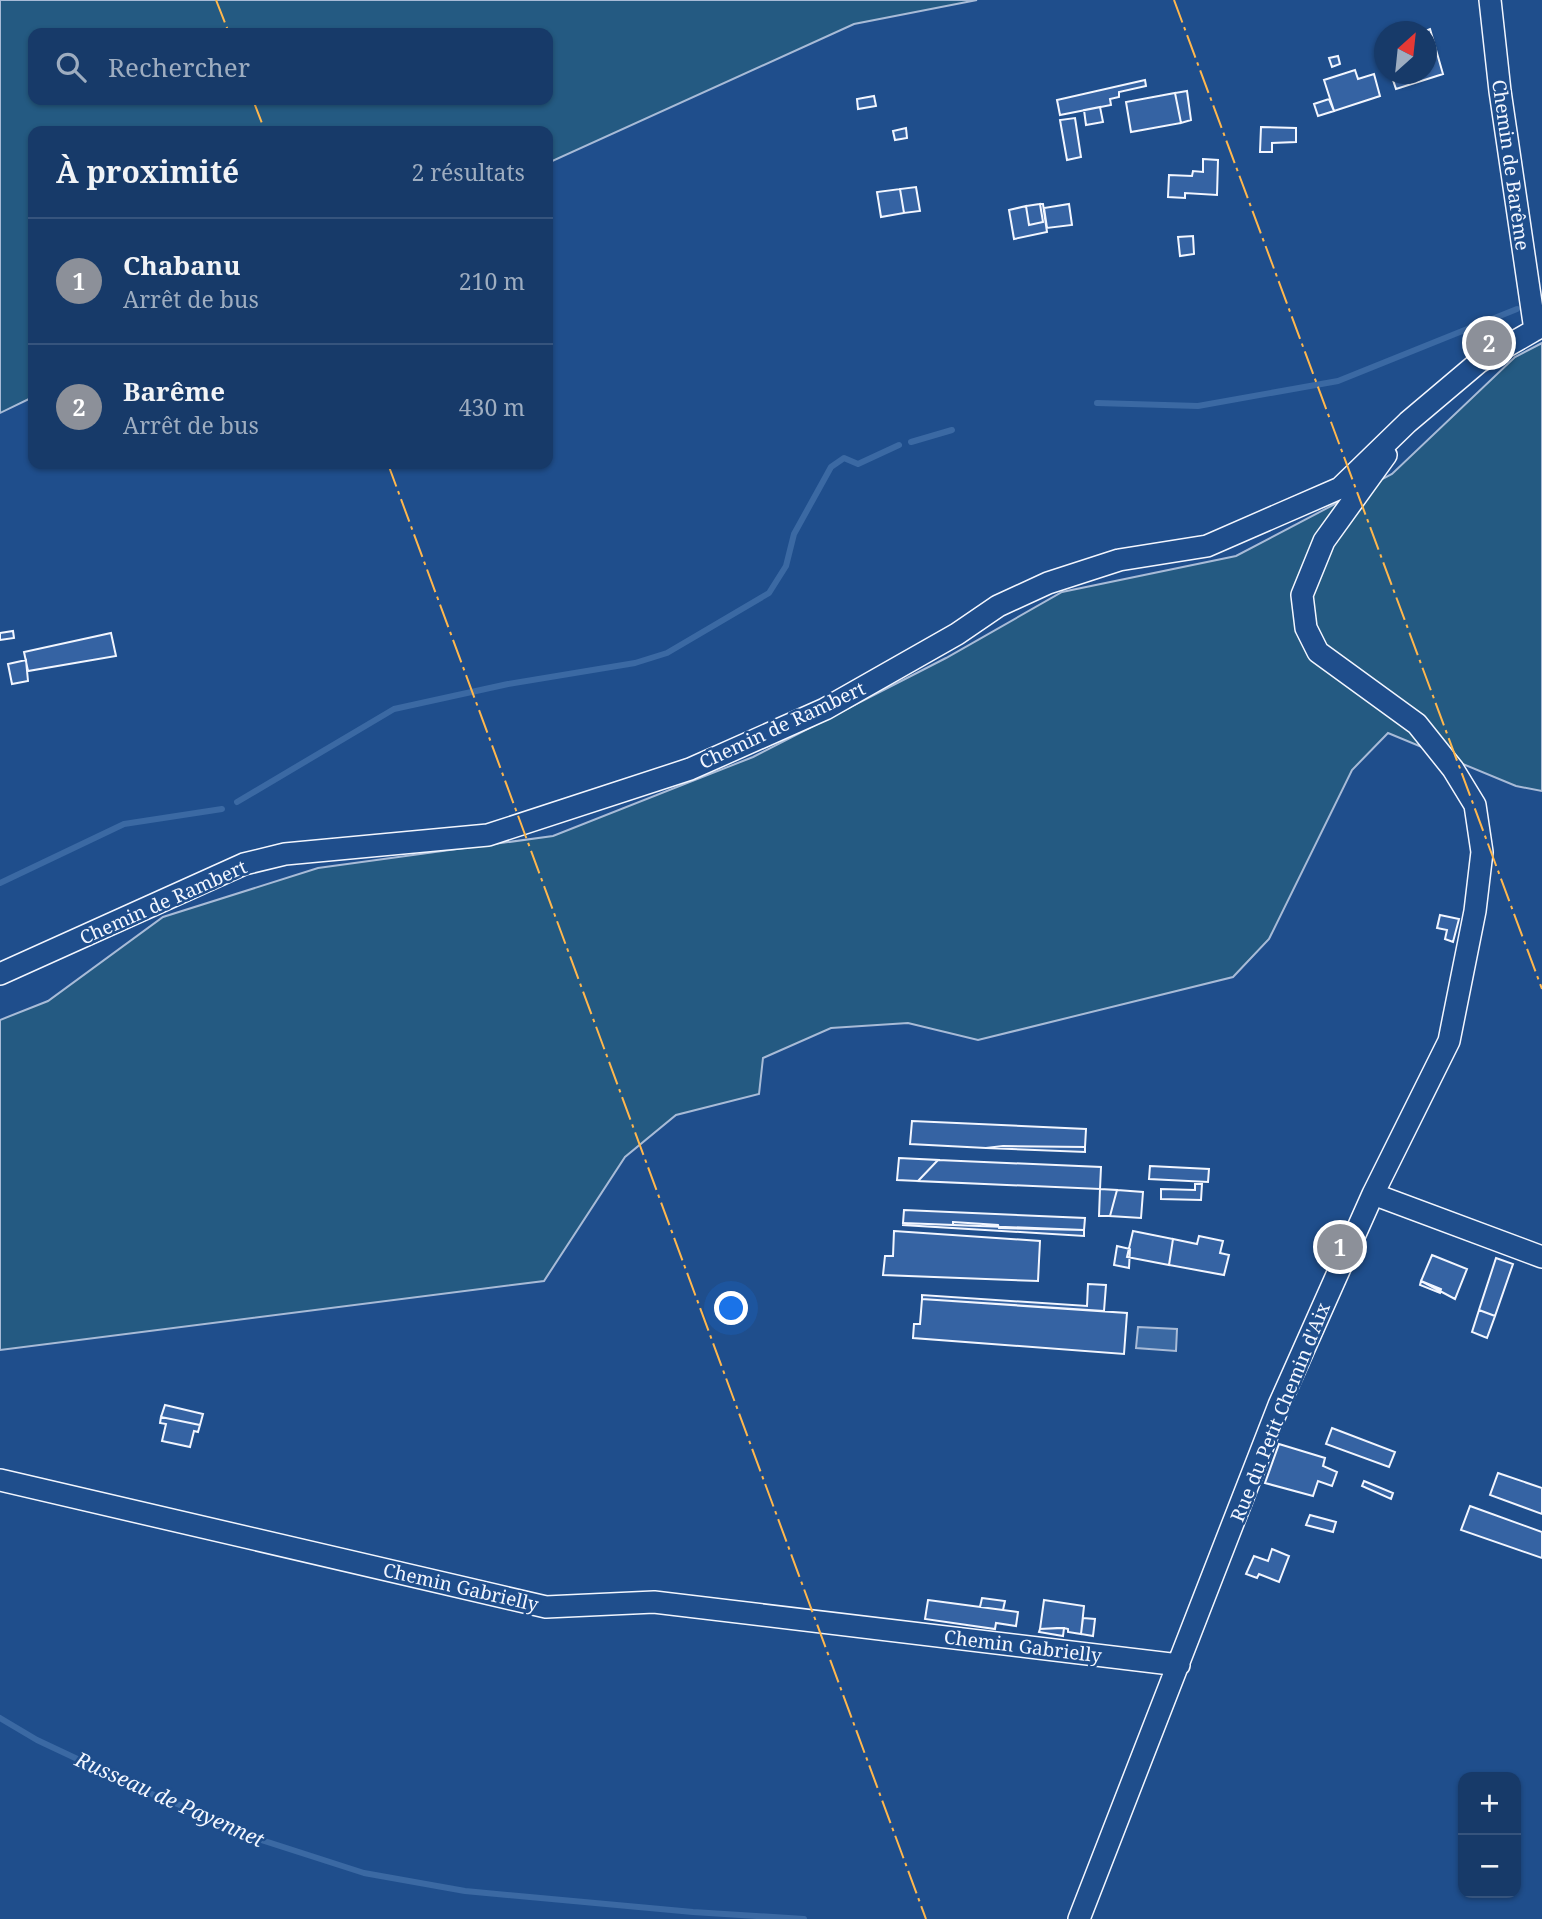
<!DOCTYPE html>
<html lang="fr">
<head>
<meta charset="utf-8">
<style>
	:root { --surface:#173a69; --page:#20416f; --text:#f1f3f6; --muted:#9eadc0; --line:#36547d; --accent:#8c9099 }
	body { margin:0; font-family:"Noto Serif",serif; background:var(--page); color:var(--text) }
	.controls { position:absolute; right:21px; bottom:21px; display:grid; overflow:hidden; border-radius:14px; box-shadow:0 2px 5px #0004 }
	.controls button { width:63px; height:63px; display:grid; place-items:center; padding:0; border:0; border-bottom:2px solid var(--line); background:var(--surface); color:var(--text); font:35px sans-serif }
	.compass { position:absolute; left:1374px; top:21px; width:63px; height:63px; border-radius:50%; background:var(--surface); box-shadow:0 2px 5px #0004; rotate:27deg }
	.you { position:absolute; left:732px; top:1309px; width:24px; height:24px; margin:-18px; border:5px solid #fff; border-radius:50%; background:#1a73e8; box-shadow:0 0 0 10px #1a73e833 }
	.badge { display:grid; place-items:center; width:46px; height:46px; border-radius:50%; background:var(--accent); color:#fff; font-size:23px; font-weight:700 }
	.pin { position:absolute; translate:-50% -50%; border:4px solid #fff; box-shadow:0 2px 7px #0006 }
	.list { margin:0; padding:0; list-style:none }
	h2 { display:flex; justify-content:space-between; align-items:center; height:91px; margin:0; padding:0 28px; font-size:30px }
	h2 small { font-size:23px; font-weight:400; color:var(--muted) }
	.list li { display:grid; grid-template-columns:46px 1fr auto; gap:21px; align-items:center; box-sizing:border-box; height:126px; padding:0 28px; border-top:2px solid var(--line) }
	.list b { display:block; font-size:26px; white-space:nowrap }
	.list p { margin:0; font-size:23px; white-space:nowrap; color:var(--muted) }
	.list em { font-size:23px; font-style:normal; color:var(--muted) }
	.icon { flex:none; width:38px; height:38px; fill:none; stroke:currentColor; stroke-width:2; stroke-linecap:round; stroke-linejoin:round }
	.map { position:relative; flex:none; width:1542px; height:1919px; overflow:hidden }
	.search { position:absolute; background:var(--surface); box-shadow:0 2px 5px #0004; left:28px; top:28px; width:525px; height:77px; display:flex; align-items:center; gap:18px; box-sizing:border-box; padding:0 24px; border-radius:14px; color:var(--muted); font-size:26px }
	.panel { position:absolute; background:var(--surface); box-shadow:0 2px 5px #0004; left:28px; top:126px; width:525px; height:343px; border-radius:14px }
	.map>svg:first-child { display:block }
	.green { fill:#245a82; stroke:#a8bbd7; stroke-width:2; fill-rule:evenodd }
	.water { fill:#3b69a3; stroke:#a8bbd7; stroke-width:2 }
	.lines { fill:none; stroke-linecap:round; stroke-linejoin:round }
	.stream { stroke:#3b69a3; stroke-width:6 }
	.building { fill:#3563a3; stroke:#f2f6ff; stroke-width:2 }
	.minor-casing { stroke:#f2f6ff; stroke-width:24 }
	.minor { stroke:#1f4e8c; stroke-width:21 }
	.power { stroke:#ffb74d; stroke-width:2; stroke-dasharray:24 5 3.5 5; stroke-linecap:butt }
	.labels { text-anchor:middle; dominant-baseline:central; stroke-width:5; stroke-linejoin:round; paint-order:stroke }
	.street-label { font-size:19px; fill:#f2f6ff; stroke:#1f4e8c }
	.water-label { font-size:21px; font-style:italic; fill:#f2f6ff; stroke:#1f4e8c }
</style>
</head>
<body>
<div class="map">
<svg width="1542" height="1919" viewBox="0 0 1542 1919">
	<rect width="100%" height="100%" fill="#1f4e8c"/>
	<path class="green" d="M0 0H977L854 24 548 163V131H33V397L0 413ZM33 33H548V100H33Z
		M1542 343V791L1516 786 1388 733 1352 770 1269 939 1233 977 978 1040 908 1023 831 1028 763 1058 759 1094 676 1115 625 1157 544 1281 0 1350V1020L48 1001 163 917 318 868 553 836 753 757 946 658 1062 592 1236 556 1392 474 1515 357Z"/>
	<path class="water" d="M1138 1327 1177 1329 1176 1351 1136 1348Z"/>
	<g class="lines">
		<path class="stream" d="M1097 403 1198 406 1338 381 1517 309
			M911 442 952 430
			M237 802 394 709 508 684 635 663 667 653 769 593 786 566 794 534 831 467 844 458 858 464 899 445
			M0 883 124 824 222 809
			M0 1718 37 1740 156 1796 214 1818 246 1835 364 1873 465 1891 693 1912 804 1919"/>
	</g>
	<path class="building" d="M1430 29 1443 74 1396 89 1391 74H1426V32H1423Z
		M1338 56 1340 64 1332 67 1329 58Z
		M1355 70 1358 79 1374 74 1380 96 1334 111 1324 80Z
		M1145 80 1146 86 1119 92V97L1110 99 1111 105 1060 115 1057 100Z
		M1187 91 1191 120 1181 123 1175 93Z
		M1175 93 1181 123 1131 132 1126 102Z
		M874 96 876 106 858 109 857 99Z
		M1329 99 1334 111 1318 116 1314 104Z
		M1100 107 1103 122 1086 125 1084 110Z
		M1075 118 1081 157 1067 160 1060 120Z
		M1261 127 1296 128V142L1272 143V152H1260Z
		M906 128 907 138 895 140 893 131Z
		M1203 159 1218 160 1217 195 1185 193V198L1168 197 1169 175 1192 176 1193 171 1203 172Z
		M916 187 920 211 904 213 900 189Z
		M900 189 904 213 881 217 877 192Z
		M1040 204 1043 222 1029 225 1026 206Z
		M1040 204H1043L1047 232 1014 239 1009 210 1026 206 1029 225 1043 222Z
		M1069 204 1072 225 1047 228 1044 208Z
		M1193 236 1194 254 1180 256 1178 237Z
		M13 631 14 638 0 640V633Z
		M111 633 116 656 28 671 24 652Z
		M26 660 28 681 12 684 8 664Z
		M1440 915 1459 919 1453 942 1445 939 1447 930 1437 928Z
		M912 1121 1086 1129 1085 1147 1003 1146 986 1148 910 1144Z
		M1003 1146 1085 1147V1152L986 1148Z
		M899 1158 938 1160 918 1181 897 1180Z
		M938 1160 1101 1167 1100 1189 918 1181Z
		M1150 1166 1209 1169 1208 1182 1149 1179Z
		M1195 1184H1202L1201 1200 1161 1199V1189L1195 1190Z
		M1100 1189 1117 1190 1110 1216H1099Z
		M1117 1190 1143 1192 1141 1218 1110 1216Z
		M904 1210 1085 1218 1084 1230 903 1223Z
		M953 1222 998 1225 999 1228 1084 1230V1236L903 1225V1223L953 1225Z
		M894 1231 1040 1241 1038 1281 883 1275 885 1256H893Z
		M1133 1231 1173 1239 1169 1265 1127 1257Z
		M1199 1236 1223 1241 1220 1253 1229 1255 1224 1275 1169 1265 1173 1239 1197 1244Z
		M1117 1246 1130 1249 1129 1268 1114 1265Z
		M1432 1255 1467 1269 1455 1299 1421 1281Z
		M1496 1258 1513 1264 1495 1316 1479 1310Z
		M1421 1281 1441 1289 1440 1293 1420 1285Z
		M1088 1284 1106 1285 1104 1311 922 1299V1295L1087 1306Z
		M922 1299 1127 1313 1124 1354 913 1338 914 1324H920Z
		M1479 1310 1495 1316 1487 1338 1472 1332Z
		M165 1405 203 1414 200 1425 161 1417Z
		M161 1417 200 1425 198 1432 194 1431 190 1447 162 1441 166 1424 160 1423Z
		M1332 1428 1395 1452 1389 1467 1326 1444Z
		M1279 1444 1325 1458 1323 1466 1337 1472 1332 1486 1318 1481 1313 1496 1265 1483Z
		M1498 1473 1542 1488V1514L1490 1495Z
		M1364 1481 1393 1493 1391 1499 1362 1486Z
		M1470 1506 1542 1532V1558L1461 1530Z
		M1310 1515 1336 1522 1333 1532 1306 1525Z
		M1272 1549 1289 1556 1279 1582 1259 1574 1257 1578 1246 1574 1254 1556 1268 1561Z
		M982 1598 1005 1601 1003 1610 980 1607Z
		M928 1600 1018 1612 1016 1626 996 1623 995 1629 925 1619Z
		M1044 1600 1084 1606 1081 1634 1068 1632V1629L1064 1628 1040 1629Z
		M1083 1618 1095 1619 1093 1636 1081 1634Z
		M1057 1628H1064L1063 1636 1039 1632 1040 1629Z"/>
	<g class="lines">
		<g class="minor-casing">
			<path id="minor" d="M1490 0 1500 91 1535 330
				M0 974 244 864 285 854 488 835 690 769 825 709 957 634 998 606 1048 583 1119 560 1207 546 1340 488 1408 422 1479 362 1542 326
				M1373 1194 1542 1257
				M0 1480 546 1607 654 1602 1179 1665
				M1079 1919 1279 1405 1373 1194 1449 1041 1475 911 1482 852 1475 805 1453 769 1417 724 1318 652 1306 628 1302 595 1324 541 1386 455"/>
		</g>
		<use href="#minor" class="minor"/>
		<path class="power" d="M216 0 229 33
			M1174 0 1542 989
			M253 100 265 131
			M388 464 926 1919"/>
	</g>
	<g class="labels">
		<g class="street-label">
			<text transform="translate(1511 165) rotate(82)">Chemin de Barême</text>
			<text transform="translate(782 725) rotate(-25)">Chemin de Rambert</text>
			<text transform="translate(163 902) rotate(-24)">Chemin de Rambert</text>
			<text transform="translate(1280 1412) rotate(-68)">Rue du Petit Chemin d'Aix</text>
			<text transform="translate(461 1587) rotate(13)">Chemin Gabrielly</text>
			<text transform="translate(1023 1646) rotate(7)">Chemin Gabrielly</text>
		</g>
		<g class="water-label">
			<text transform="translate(170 1799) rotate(24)">Russeau de Payennet</text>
		</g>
	</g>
</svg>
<div class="controls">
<button>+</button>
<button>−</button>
</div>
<svg class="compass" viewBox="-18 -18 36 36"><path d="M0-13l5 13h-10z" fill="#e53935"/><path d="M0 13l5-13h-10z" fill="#9eadc0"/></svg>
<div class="you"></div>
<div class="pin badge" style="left:1340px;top:1247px">1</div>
<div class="pin badge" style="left:1489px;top:343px">2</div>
<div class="search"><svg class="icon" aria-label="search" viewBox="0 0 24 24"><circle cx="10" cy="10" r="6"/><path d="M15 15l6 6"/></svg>Rechercher</div>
<section class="panel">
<h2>À proximité<small>2 résultats</small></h2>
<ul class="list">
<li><span class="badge">1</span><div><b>Chabanu</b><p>Arrêt de bus</p></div><em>210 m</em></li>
<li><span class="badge">2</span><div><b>Barême</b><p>Arrêt de bus</p></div><em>430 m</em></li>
</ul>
</section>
</div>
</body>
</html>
